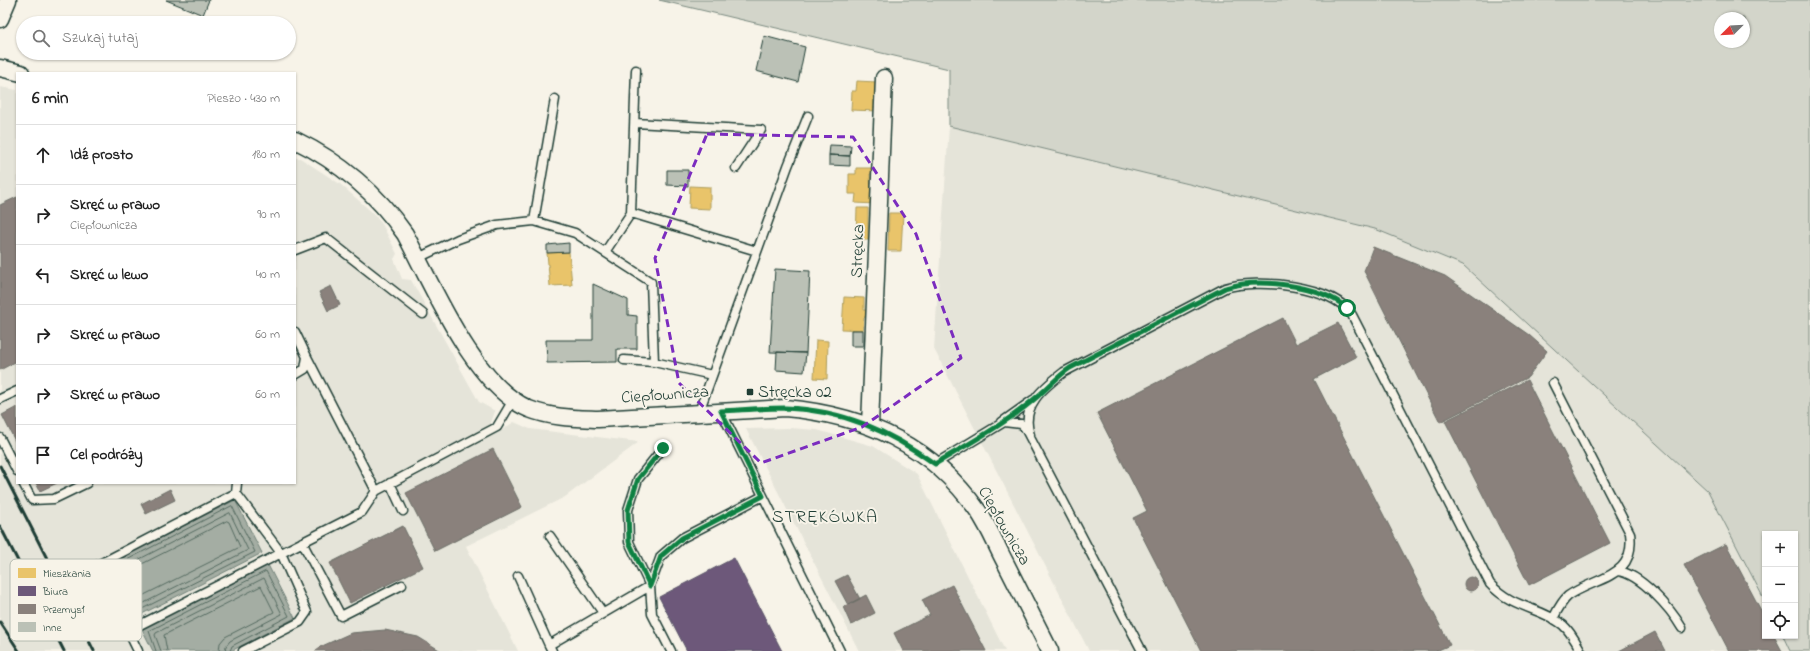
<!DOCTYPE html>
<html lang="pl">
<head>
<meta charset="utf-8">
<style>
	:root { --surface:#fff; --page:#f6f6f6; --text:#222; --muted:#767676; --line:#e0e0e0 }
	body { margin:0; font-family:"Indie Flower",sans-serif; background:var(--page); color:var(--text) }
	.controls { position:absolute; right:12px; bottom:12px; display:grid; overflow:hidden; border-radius:0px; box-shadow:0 1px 3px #0004 }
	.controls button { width:36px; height:36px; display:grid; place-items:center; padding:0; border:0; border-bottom:1px solid var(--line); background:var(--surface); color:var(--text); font:20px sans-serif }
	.compass { position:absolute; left:1714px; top:12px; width:36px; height:36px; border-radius:50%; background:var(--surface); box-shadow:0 1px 3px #0004; rotate:246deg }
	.stop { position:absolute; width:12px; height:12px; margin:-9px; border:3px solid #0b8043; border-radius:50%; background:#fff }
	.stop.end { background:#0b8043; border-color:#fff; box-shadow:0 1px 4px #0008 }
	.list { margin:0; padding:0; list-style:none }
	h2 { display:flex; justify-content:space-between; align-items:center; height:52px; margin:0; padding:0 16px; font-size:17px }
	h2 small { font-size:13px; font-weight:400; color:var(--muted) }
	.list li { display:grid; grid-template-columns:26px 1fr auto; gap:12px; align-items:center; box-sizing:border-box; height:60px; padding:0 16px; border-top:1px solid var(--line) }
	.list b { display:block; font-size:15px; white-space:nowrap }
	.list p { margin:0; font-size:13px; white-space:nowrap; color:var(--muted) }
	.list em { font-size:13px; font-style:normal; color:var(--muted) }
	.icon { flex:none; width:22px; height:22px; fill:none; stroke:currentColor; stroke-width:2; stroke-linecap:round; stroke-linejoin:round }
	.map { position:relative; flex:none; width:1810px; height:651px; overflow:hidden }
	.search { position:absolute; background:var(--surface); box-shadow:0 1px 3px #0004; left:16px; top:16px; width:280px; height:44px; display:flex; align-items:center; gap:10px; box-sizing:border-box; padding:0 14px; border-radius:22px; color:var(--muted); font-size:15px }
	.panel { position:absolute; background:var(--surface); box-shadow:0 1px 3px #0004; left:16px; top:72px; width:280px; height:412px; border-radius:0px }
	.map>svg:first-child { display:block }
	.built { fill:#e5e4d9 }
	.green { fill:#d3d5ca; stroke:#79897f; fill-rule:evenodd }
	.water { fill:#a4ada3; stroke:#6f8077 }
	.homes { fill:#e9c46a; stroke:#ac9c5a }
	.offices { fill:#6d597a; stroke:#565165 }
	.industry { fill:#8a817c; stroke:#6a6d66 }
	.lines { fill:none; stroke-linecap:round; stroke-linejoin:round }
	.shore { stroke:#546a60; stroke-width:1 }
	.building { fill:#bbc1b6; stroke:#1f3d34 }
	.lane-casing { stroke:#1f3d34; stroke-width:11 }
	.street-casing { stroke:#1f3d34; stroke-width:19 }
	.lane { stroke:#f7f3e8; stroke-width:8 }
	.street { stroke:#f7f3e8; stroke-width:16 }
	.rail { stroke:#1f3d34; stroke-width:3 }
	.route { stroke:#0b8043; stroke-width:5 }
	.marked { fill:none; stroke:#7b2cbf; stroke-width:3; stroke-dasharray:8 5; stroke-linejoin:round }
	.poi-dot { fill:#1f3d34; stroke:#f7f3e8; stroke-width:1.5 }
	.labels { text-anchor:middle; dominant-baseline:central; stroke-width:4; stroke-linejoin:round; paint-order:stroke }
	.street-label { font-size:17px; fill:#1f3d34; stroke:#f7f3e8 }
	.poi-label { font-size:17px; fill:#1f3d34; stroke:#f7f3e8; text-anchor:start }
	.neighbourhood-label { font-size:18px; letter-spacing:1px; fill:#1f3d34; stroke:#f7f3e8 }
	.key { fill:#f7f3e8; stroke:#b6bcb2; stroke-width:1 }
	.key-label { font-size:11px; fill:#1f3d34 }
</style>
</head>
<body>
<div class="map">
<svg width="1810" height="651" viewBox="0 0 1810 651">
	<rect width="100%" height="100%" fill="#f7f3e8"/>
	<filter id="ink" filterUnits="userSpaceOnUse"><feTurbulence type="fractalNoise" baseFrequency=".025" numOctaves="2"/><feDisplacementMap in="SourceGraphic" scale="8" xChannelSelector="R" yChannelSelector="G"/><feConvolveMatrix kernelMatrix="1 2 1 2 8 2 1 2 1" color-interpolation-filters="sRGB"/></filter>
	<g filter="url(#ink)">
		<path class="built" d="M0 87 17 90V483H295V158H300L340 184 374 214 382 224 397 254 394 259 402 279 411 280 479 402 495 411 491 423 502 430 514 422 530 429 639 442 565 497 466 546 518 651H0Z
			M949 126 1375 229 1463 265 1708 491 1765 601V636H1783L1790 651H1089L934 349Z
			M789 428 817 430 873 446 917 474 1005 651H859L746 429Z"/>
		<path class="green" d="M659 0H1810V651H1790L1783 636H1795V534H1765V601L1708 491 1463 265 1375 229 949 126V69ZM1720 18H1744V42H1720Z"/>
		<path class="water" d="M235 500 262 553 136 617 109 564Z
			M268 565 295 618 231 651H153L142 629Z"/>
		<path class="homes" d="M857 81 876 82 878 111 851 110 852 91H856Z
			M856 168H874V174H870L871 196H876L875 204 855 203 856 194H849V174H856Z
			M690 186 710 187V209L689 208Z
			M857 208H868V240H856Z
			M889 213H903L901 251H888Z
			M569 252 572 285 550 286 547 253Z
			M844 297 864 298V310L869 311V318L864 317 863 330 842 329Z
			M816 340 828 341 827 379 814 378Z"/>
		<path class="offices" d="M734 558 782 651H687L659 597Z"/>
		<path class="industry" d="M17 197V361L0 370V205Z
			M1373 247 1445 276 1529 335 1547 351 1528 377 1440 422 1364 271Z
			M331 286 340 305 328 311 319 292Z
			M1283 318 1296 344 1338 323 1356 357 1314 379 1450 645 1436 651H1201L1133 518 1147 511 1097 413Z
			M1527 380 1610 543 1529 585 1445 421Z
			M17 407V445L2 415Z
			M493 449 522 507 435 551 406 493Z
			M36 483H57L40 491Z
			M170 489 175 500 146 514 141 504Z
			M403 526 423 567 350 603 330 563Z
			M1726 544 1765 618V636H1774L1782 651H1729L1684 565Z
			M847 575 860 599 848 605 835 581Z
			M1464 584a7 7 0 1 1 14 0a7 7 0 1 1-14 0Z
			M952 585 986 651H903L894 633 930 615 922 600Z
			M866 595 875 613 851 625 843 607Z
			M385 630 418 637 441 651H315L320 647 351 633Z
			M1655 632 1665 651H1619Z"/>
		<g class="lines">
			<path class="shore" d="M232 506 255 552 138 611 116 566Z
				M230 513 248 550 142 604H140L123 568Z
				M227 521 229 522 240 547 142 596 131 570Z
				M156 651 149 631 266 571 289 616 232 646 230 651
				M161 651 155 635 156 633 264 578 282 614 230 641 226 646 225 651
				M167 651 164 635 261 586 274 612 225 637 220 643 219 651"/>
		</g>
		<path class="building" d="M166 0H209L203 15Z
			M764 36 805 47 798 82 756 71Z
			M830 145 851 146 850 156 829 155Z
			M829 155 850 156V166L829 165Z
			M667 170H688V186L667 185Z
			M569 243V252L547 253V245Z
			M775 269 810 271 806 353 770 352Z
			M593 284 628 300V315L637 316V349H617V362L547 363 546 340H593Z
			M851 330H863V346H851Z
			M777 352 806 353 804 372 776 370Z"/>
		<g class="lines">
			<g class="lane-casing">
				<path id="lane" d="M635 123 761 130 736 168
					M631 213 636 70
					M534 221 555 99
					M295 250 326 238 423 314
					M605 252 631 213 757 251
					M418 258 458 239 497 225 534 221 575 233 651 282 654 362 712 375
					M295 332 307 357 305 369 295 375
					M307 357 376 491
					M624 360 654 362
					M0 399 17 391
					M721 411 840 651
					M699 412 788 166 808 116
					M1002 422 1033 400
					M1030 435C1020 406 1043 388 1064 372L1225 288C1257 278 1333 285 1352 315L1490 584C1513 609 1541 607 1563 625 1571 632 1576 642 1581 651
					M0 438 17 471
					M935 464 1004 422 1021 424 1025 428 1142 651
					M23 483 32 500 54 499 87 483
					M390 483 403 511
					M236 493 237 483
					M550 536 603 613
					M302 542 341 616 402 585
					M1617 571C1640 573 1671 609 1682 628
					M518 576 549 645
					M1553 619C1557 611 1561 602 1568 596 1597 576 1636 579 1630 533L1553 383
					M128 631 362 512 376 491 497 427 513 400
					M138 651 96 566 236 493 281 553 307 612 300 622 243 651
					M552 651 549 645 650 586 629 542 628 510 638 479 663 448
					M671 651 652 614 650 586 661 556 682 538 763 496"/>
			</g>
			<g class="street-casing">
				<path id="street" d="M0 19 8 0
					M0 68 21 73
					M295 140C340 162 376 192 405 234 433 286 473 385 529 409 552 418 575 418 598 419L785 408C864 415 931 444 978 511 989 527 996 545 1005 562 1020 592 1035 621 1050 651
					M870 425 884 78"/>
			</g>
			<use href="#lane" class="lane"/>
			<use href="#street" class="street"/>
			<path class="rail" d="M0 466 94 651
				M0 526 64 651
				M0 622 19 651"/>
		</g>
	</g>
	<g class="lines" filter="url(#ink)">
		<path class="route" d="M663 448 638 479 628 510 629 542 650 586 661 556 682 538 763 496 721 411C742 410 764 408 785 408 844 410 889 431 935 464 970 443 1007 423 1038 396 1049 387 1058 376 1070 368L1225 288C1258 277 1320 285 1347 308"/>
	</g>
	<path class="marked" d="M707 134 853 137 916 234 961 358 862 427 761 463 679 383 655 258Z"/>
	<rect class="poi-dot" x="746" y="388" width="8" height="8" rx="2"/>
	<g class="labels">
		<g class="street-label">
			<text transform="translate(858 251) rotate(-88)">Stręcka</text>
			<text transform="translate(665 395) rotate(-4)">Ciepłownicza</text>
			<text transform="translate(1004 526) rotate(60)">Ciepłownicza</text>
		</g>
		<g class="poi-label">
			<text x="758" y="392">Stręcka 02</text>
		</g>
		<g class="neighbourhood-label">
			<text x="825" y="518">STRĘKÓWKA</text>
		</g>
	</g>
	<rect x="10" y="559" width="132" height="82" rx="6" class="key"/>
	<rect x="18" y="568" width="18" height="10" fill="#e9c46a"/>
	<rect x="18" y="586" width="18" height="10" fill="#6d597a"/>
	<rect x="18" y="604" width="18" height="10" fill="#8a817c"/>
	<rect x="18" y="622" width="18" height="10" fill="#bbc1b6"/>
	<g class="key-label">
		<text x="43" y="577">Mieszkania</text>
		<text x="43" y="595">Biura</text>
		<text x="43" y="613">Przemysł</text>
		<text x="43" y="631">Inne</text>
	</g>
</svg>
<div class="controls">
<button>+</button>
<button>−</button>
<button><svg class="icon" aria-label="locate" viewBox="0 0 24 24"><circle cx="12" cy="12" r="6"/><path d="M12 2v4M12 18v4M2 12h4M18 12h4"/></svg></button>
</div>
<svg class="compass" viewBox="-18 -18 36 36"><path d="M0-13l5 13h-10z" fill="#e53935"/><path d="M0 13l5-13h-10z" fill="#767676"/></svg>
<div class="stop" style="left:1347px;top:308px"></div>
<div class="stop end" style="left:663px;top:448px"></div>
<div class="search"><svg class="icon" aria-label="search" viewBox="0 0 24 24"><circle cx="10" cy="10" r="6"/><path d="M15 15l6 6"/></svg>Szukaj tutaj</div>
<section class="panel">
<h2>6 min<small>Pieszo · 430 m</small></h2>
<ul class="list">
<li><svg class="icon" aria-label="ahead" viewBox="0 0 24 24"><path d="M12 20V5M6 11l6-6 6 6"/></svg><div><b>Idź prosto</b></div><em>180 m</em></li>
<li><svg class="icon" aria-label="right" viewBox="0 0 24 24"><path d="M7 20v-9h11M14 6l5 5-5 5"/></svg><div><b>Skręć w prawo</b><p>Ciepłownicza</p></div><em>90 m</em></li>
<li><svg class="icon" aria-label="left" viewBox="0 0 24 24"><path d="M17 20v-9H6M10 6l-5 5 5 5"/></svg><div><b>Skręć w lewo</b></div><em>40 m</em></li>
<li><svg class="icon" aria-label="right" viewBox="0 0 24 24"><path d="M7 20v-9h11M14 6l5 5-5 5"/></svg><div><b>Skręć w prawo</b></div><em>60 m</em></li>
<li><svg class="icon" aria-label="right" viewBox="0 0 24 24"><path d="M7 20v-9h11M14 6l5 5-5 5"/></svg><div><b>Skręć w prawo</b></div><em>60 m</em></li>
<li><svg class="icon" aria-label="arrive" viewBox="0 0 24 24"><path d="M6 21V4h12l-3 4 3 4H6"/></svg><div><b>Cel podróży</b></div></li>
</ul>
</section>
</div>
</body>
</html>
